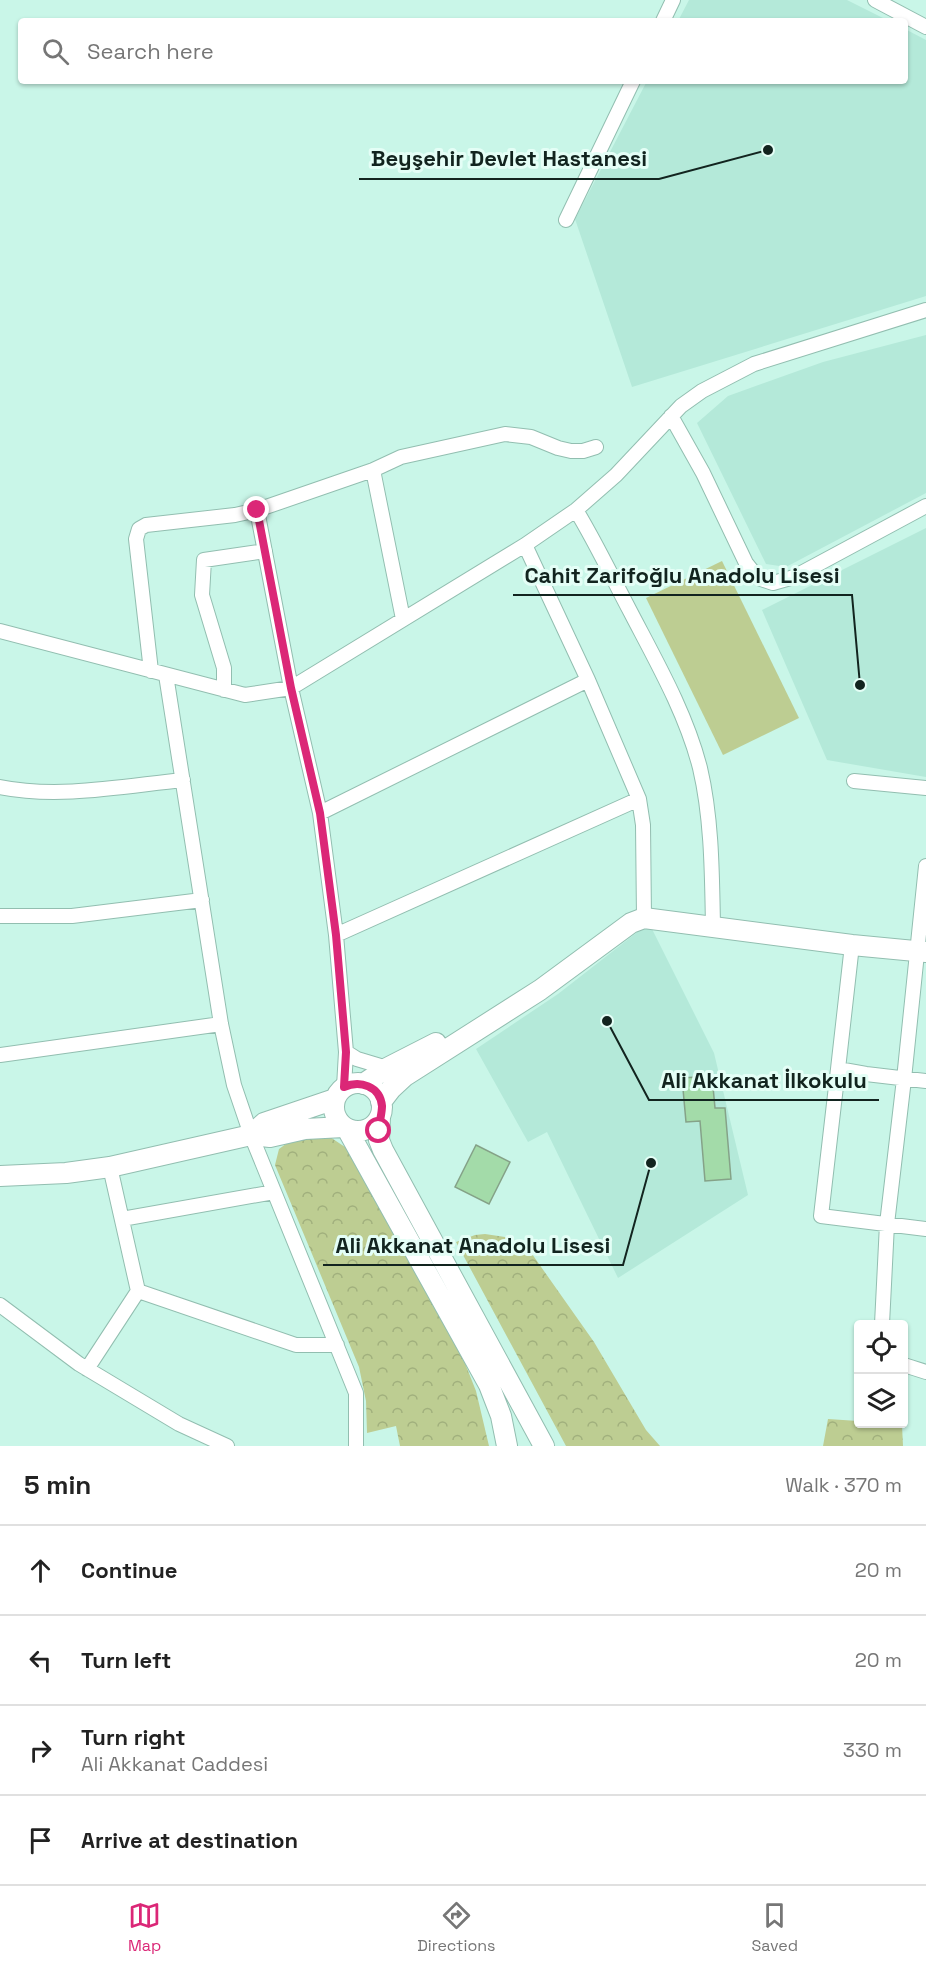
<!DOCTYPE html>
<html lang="en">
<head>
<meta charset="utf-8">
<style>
	:root { --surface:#fff; --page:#f2f2f2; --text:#222; --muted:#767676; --line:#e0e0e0; --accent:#db2777 }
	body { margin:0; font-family:"Space Grotesk",sans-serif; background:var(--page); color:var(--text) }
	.controls { position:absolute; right:18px; bottom:18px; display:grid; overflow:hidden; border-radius:6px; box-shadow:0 2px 4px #0004 }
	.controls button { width:54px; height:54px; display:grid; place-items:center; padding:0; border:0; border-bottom:2px solid var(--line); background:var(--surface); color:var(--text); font:30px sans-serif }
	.stop { position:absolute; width:18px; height:18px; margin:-14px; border:4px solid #db2777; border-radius:50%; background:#fff }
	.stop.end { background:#db2777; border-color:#fff; box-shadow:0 2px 6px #0008 }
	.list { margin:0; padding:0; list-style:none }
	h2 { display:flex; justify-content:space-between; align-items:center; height:78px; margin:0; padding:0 24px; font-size:26px }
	h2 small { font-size:20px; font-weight:400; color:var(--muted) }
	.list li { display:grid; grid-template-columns:39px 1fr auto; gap:18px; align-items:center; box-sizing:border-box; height:90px; padding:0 24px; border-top:2px solid var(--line) }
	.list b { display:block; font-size:22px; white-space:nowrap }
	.list p { margin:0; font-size:20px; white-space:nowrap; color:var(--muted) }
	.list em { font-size:20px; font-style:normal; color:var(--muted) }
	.icon { flex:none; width:33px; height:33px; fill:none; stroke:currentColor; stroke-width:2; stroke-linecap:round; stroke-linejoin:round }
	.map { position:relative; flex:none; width:926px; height:1446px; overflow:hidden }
	.search { position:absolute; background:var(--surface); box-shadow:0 2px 4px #0004; left:18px; right:18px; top:18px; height:66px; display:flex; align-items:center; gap:15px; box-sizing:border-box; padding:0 21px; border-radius:6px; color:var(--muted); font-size:22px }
	.sheet { height:438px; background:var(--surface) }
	nav { display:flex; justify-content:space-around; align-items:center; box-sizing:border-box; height:84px; border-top:2px solid var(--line); background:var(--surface); font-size:16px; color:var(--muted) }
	nav a { display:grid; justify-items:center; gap:3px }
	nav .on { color:var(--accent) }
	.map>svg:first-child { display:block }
	.built { fill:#b4e9d9 }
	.grass { fill:#bdcd92 }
	.forest { fill:url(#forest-crowns) }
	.building { fill:#a3dba9; stroke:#85a288; stroke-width:1.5 }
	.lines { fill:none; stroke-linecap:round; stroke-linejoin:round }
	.street-casing { stroke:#92beb0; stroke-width:16 }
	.secondary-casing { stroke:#92beb0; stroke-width:22 }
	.street { stroke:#fff; stroke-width:14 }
	.secondary { stroke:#fff; stroke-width:20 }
	.route { stroke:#db2777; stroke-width:8 }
	.leader { fill:none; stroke:#12241f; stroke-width:2 }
	.callout-dot { fill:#12241f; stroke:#e4fef6; stroke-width:2 }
	.callout-label { font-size:22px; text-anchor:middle; font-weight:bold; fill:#12241f; stroke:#e4fef6; stroke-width:6; stroke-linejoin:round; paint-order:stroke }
</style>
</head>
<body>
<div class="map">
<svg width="926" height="1446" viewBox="0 0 926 1446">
	<defs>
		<pattern id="forest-crowns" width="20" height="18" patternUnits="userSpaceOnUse" patternTransform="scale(1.5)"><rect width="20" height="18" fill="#bdcd92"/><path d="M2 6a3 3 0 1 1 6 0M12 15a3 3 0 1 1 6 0" fill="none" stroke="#a1b07d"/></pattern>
	</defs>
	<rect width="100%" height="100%" fill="#c9f6e8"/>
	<path class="built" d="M689 0H847L889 21H678Z
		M905 29 926 40V296L632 387 575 219 647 81H905Z
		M926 335V493L786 567 766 564 697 423 728 396 823 362Z
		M926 528V777L827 760 762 610Z
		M649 923 714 1053 748 1195 618 1278 547 1132 528 1142 476 1049 558 994Z"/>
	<path class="grass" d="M722 561 799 718 723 755 646 598Z"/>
	<path class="forest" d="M330 1137 345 1147 351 1153 459 1348 476 1391 489 1446H400L396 1426 367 1433 366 1401 359 1367 275 1165 279 1149 294 1138Z
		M485 1234 505 1237 515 1241 532 1254 594 1342 646 1430 660 1446H566L456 1242 475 1235Z
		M828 1419 858 1421V1424L902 1425 903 1446H823Z"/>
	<path class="building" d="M712 1076 715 1108H725L731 1179 705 1181 700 1121 686 1122 682 1078Z
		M476 1145 510 1162 489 1204 455 1187Z"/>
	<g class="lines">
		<g class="street-casing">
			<path id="street" d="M875 0 926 27
				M663 21 673 0
				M566 220 633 81
				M671 416 703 473 746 563 758 578 773 583 794 577 926 506
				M373 470 403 619
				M257 510 291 688 320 813 336 935 346 1052 344 1087
				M576 510C596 543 612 577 630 611 656 661 686 713 700 768 712 819 712 875 713 927
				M525 545 588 680 639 799 643 825 644 918
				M0 631 245 695 291 688 525 545 576 510 616 475 681 406 702 391 754 364 926 310
				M151 671 136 539 139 529 146 525 235 515 257 510 373 470 401 457 505 434 531 437 558 448 571 451H583L596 447
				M166 675 221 1024 234 1085 251 1135 356 1393V1446
				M224 690V668L202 595 204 560 265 551
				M854 781 926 788
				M0 787C59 799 124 786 183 780
				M320 813 588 680
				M0 916H72L202 900
				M336 935 639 799
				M852 945 838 1069 866 1074 926 1081
				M346 1052 357 1059 387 1068
				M0 1055 221 1024
				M838 1069 821 1216 926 1229
				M122 1219 274 1192
				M138 1291 296 1345H337
				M0 1305 79 1364 179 1424 227 1446
				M882 1324 887 1224 904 1079 926 866
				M904 1365 926 1372
				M87 1369 138 1291 110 1167"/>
		</g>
		<g class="secondary-casing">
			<path id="secondary" d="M334 1107a24 24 0 1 1 48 0a24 24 0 1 1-48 0Z
				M363 1084 387 1068 436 1043
				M381 1102 391 1089 405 1076 540 990 631 923 644 918 852 945 926 952
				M380 1117 379 1140 383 1150 544 1446
				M347 1129 489 1385 501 1416 507 1446
				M251 1135 264 1123 335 1099
				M0 1176 66 1173 110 1167 251 1135 270 1137 305 1129 344 1127"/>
		</g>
		<use href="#street" class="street"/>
		<use href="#secondary" class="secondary"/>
	</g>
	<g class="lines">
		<path class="route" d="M257 510 291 688 320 813 336 935 346 1052 344 1087C360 1080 380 1086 382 1106 382 1114 379 1122 379 1131"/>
	</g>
	<path class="leader" d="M768 150L659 179H359M860 685L852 595H513M607 1021L649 1100H879M651 1163L623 1265H323"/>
	<g class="callout-dot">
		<circle cx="768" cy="150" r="6"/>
		<circle cx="860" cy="685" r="6"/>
		<circle cx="607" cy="1021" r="6"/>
		<circle cx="651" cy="1163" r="6"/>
	</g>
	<g class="callout-label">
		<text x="509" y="166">Beyşehir Devlet Hastanesi</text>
		<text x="682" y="583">Cahit Zarifoğlu Anadolu Lisesi</text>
		<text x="764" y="1088">Ali Akkanat İlkokulu</text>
		<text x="473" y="1253">Ali Akkanat Anadolu Lisesi</text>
	</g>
</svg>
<div class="controls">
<button><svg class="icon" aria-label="locate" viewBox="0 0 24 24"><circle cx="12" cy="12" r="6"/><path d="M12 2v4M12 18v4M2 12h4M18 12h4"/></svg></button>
<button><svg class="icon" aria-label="layers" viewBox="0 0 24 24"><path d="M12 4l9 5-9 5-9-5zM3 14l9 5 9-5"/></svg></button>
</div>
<div class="stop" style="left:379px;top:1131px"></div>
<div class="stop end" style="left:257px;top:510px"></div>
<div class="search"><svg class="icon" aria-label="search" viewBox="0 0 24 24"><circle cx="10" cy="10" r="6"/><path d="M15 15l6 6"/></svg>Search here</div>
</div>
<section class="sheet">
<h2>5 min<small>Walk · 370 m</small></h2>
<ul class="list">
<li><svg class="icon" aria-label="ahead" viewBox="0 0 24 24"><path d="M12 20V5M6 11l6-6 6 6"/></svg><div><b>Continue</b></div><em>20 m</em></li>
<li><svg class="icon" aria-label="left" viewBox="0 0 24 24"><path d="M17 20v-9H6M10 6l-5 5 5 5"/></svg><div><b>Turn left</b></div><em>20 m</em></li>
<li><svg class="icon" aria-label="right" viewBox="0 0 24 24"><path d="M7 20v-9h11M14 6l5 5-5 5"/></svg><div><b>Turn right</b><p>Ali Akkanat Caddesi</p></div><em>330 m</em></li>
<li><svg class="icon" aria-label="arrive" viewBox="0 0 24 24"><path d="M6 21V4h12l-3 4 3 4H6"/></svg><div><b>Arrive at destination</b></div></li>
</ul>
</section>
<nav>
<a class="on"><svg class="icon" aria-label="map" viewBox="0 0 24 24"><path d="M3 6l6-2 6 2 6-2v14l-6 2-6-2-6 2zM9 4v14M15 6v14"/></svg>Map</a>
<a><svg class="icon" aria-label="directions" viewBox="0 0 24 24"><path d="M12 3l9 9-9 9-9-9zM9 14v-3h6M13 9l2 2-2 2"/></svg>Directions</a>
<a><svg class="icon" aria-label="saved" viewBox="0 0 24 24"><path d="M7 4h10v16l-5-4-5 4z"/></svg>Saved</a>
</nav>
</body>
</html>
